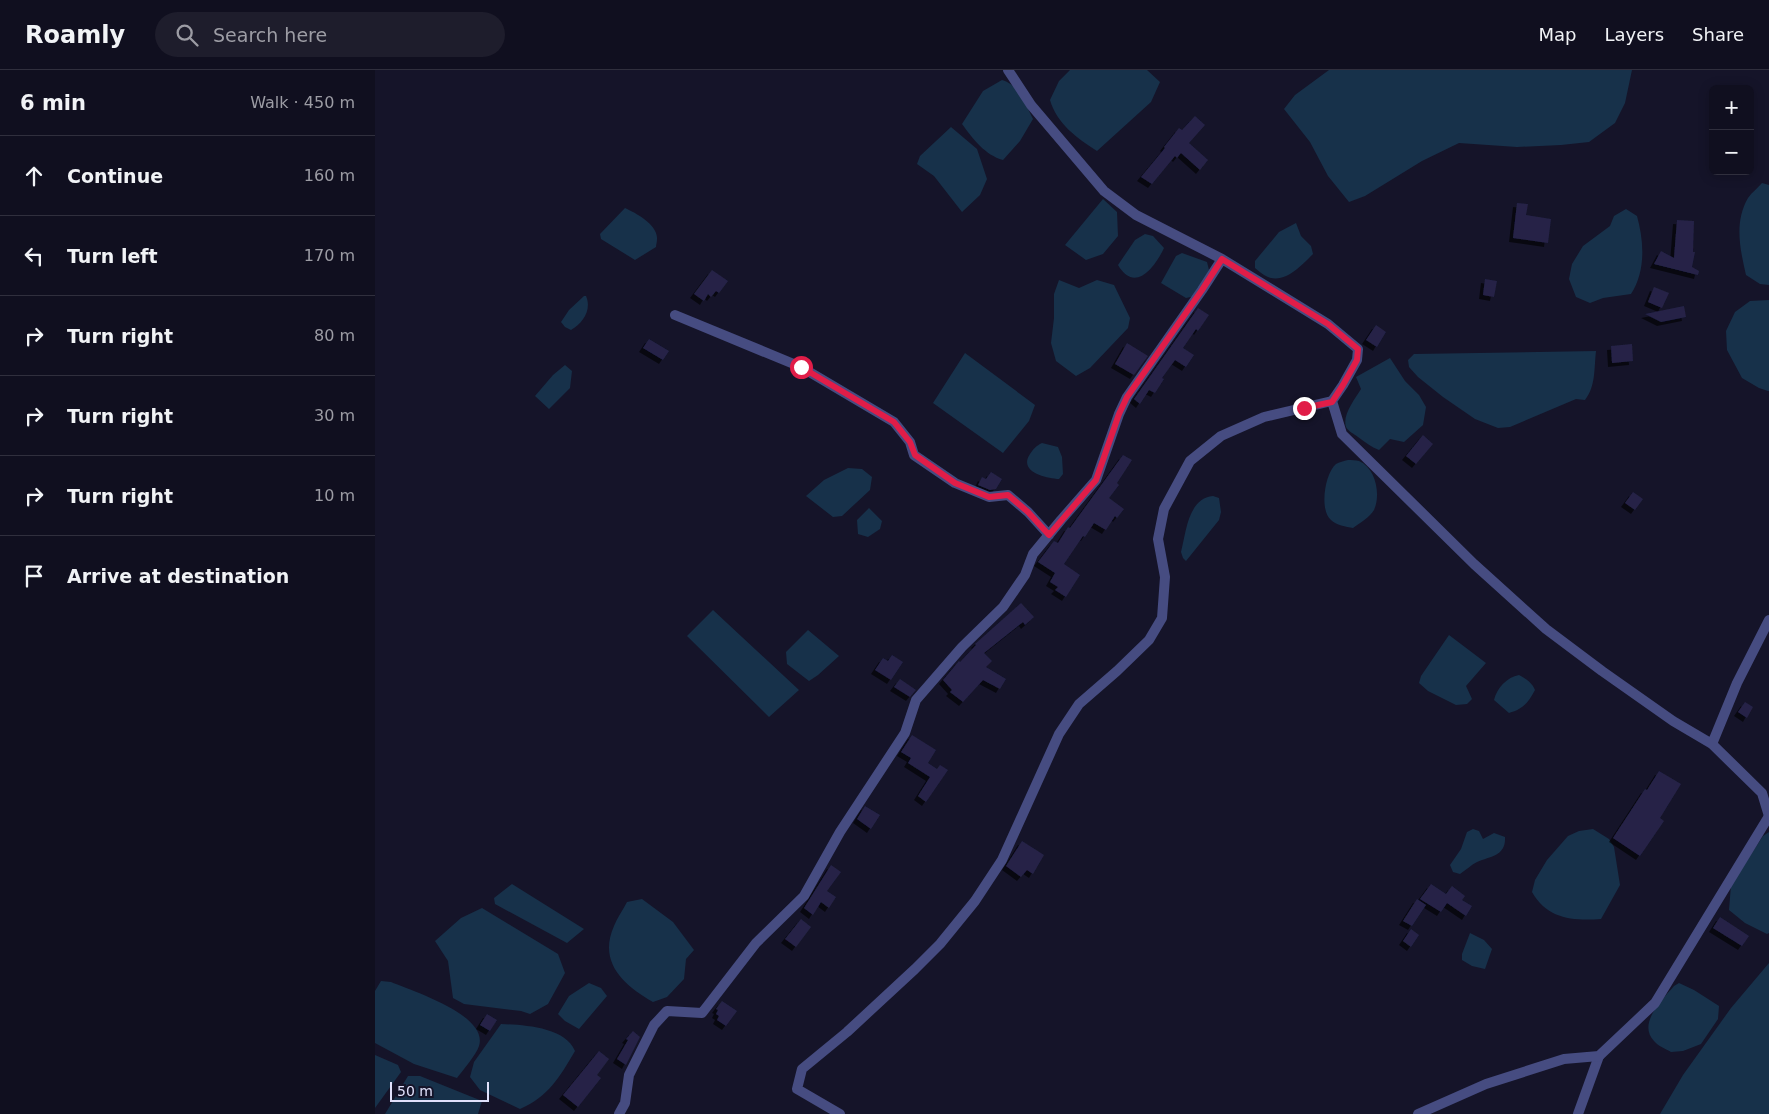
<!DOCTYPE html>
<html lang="en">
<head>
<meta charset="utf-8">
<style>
	:root { --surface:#100f1f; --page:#1e1d2c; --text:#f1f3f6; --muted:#9c9ca4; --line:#302f3d }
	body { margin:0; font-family:"DejaVu Sans",sans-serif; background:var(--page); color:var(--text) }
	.controls { position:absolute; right:15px; top:15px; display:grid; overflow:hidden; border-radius:8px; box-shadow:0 2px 12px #0003 }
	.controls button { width:45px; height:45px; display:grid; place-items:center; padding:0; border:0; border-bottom:1px solid var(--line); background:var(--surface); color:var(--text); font:25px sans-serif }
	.scale { position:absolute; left:15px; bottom:12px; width:99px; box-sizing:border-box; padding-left:5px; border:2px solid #e0e1fb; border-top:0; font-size:14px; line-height:18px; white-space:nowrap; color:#e0e1fb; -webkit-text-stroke:4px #151429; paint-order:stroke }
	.stop { position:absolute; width:15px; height:15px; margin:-11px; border:4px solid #e11d48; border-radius:50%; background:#fff }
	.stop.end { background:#e11d48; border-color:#fff; box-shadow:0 1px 5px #0008 }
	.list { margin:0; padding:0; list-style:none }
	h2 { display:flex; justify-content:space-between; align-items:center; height:65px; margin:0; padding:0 20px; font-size:21px }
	h2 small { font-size:16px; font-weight:400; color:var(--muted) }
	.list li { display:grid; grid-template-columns:32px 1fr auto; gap:15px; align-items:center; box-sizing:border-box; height:80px; padding:0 20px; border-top:1px solid var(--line) }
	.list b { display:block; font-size:19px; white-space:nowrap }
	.list em { font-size:16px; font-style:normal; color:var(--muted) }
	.icon { flex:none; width:28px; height:28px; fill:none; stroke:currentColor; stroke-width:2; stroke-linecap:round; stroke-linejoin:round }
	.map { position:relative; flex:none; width:1394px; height:1044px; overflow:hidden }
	header { display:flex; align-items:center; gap:30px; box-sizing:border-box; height:70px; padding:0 25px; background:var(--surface); border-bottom:1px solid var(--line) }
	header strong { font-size:24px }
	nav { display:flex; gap:28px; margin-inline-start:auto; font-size:18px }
	.search { width:350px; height:45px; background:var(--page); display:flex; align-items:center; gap:12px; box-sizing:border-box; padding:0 18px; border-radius:28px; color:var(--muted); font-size:19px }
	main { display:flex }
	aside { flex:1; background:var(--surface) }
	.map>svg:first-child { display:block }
	.water { fill:#17314a }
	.building { fill:#252347; filter:url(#shadow) }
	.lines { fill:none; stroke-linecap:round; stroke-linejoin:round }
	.minor { stroke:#464c81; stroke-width:10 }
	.tertiary { stroke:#464c81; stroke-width:10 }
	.route { stroke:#e11d48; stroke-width:6 }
</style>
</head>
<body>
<header>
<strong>Roamly</strong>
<div class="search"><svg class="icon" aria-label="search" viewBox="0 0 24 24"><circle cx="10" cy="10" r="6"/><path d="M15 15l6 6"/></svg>Search here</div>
<nav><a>Map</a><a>Layers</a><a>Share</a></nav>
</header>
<main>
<aside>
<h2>6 min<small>Walk · 450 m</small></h2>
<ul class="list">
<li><svg class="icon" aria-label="ahead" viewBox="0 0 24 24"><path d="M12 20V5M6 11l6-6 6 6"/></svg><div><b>Continue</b></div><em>160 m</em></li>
<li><svg class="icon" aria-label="left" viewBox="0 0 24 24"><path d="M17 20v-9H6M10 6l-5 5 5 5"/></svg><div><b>Turn left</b></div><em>170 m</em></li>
<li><svg class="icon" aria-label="right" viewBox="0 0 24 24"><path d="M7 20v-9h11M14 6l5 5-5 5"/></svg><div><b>Turn right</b></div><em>80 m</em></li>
<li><svg class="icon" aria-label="right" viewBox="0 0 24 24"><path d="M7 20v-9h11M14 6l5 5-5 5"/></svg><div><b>Turn right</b></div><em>30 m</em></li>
<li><svg class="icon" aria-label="right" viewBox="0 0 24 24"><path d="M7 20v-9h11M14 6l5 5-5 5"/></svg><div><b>Turn right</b></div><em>10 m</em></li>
<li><svg class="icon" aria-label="arrive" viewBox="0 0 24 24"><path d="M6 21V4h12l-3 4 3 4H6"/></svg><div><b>Arrive at destination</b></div></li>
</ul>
</aside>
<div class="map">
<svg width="1394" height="1044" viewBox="0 0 1394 1044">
	<defs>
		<filter id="shadow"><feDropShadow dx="-4" dy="4" stdDeviation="0" flood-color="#0009"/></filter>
	</defs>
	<rect width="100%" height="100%" fill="#151429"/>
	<path class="water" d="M695 0H772L785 12 776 32 722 81C702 68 682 54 675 30L684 11Z
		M954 0H1257L1250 33 1240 53 1214 72 1186 75 1142 77 1084 73 1047 91 990 126 974 132 953 106 935 72 909 39 920 25Z
		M627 10C643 14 651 35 658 49L645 71 628 90C610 85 598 69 587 54L608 21Z
		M576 57 602 79 612 109 605 125 587 142 559 106 542 94 545 86Z
		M1387 113 1394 115V215L1385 214 1371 205C1365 179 1359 152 1373 128 1377 122 1383 118 1387 113Z
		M728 129 742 142 743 166 728 184 711 190 690 175Z
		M250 138C261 143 283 155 282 169 282 172 281 175 281 177L260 190 226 169 225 164Z
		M1251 139 1262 146C1269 171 1271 201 1256 224L1228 228 1215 233 1201 227 1194 209 1197 194 1208 176 1235 156 1239 146Z
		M921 153 926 166 936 176 938 184C927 195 910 214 893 207 888 205 884 201 880 198V191L904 162Z
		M770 164 778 166 789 178C780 197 760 224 743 195L760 170Z
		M807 183 832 192 834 200 820 226 811 228 786 213 801 186Z
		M684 210 704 218 722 210 739 215 755 248 753 258 715 298 701 306 681 291 676 273 679 248V224Z
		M209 226H211C217 240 208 253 196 260L190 257 186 252 194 240Z
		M1394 230V321H1393L1384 318 1367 308 1352 280 1351 261 1360 242 1375 231Z
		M1221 281C1219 298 1221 316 1210 330L1201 329 1135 357 1123 358 1100 349 1068 327 1043 307 1034 297 1033 290 1039 284Z
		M590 283 660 335 654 351 628 383 558 333Z
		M1015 288 1030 311 1044 325 1051 337 1048 355 1029 372 1015 369 1004 380C996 377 990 372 983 367 979 364 973 361 971 357 967 345 980 329 986 319L981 307Z
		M190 295 197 301 195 318 174 339 160 326 178 305Z
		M667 373 683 377 687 387 688 404 684 409C671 408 643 402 655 384 659 378 661 376 667 373Z
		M973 390C976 390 981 390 984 391 1001 398 1006 425 999 440 995 447 985 453 978 458 971 457 961 455 956 450 944 440 950 403 961 394 964 392 969 391 973 390Z
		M473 398 487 399 497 407 495 420 467 446 458 447 431 426 449 410Z
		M838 426 844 428 846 442 844 450 811 491 808 488 806 482C811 463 813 428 838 426Z
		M494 438 507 451 505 459 493 467 483 464 482 450Z
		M338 540 424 620 394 647 312 566Z
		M433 560 464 586 443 605 434 611 412 594 411 582Z
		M1074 565 1111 593 1091 616 1097 629 1092 634 1081 635 1053 621 1044 613 1046 606Z
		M1144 605C1151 609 1157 612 1160 620 1153 633 1148 639 1134 643L1119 630C1122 618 1132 607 1144 605Z
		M1098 759 1104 761 1108 769 1119 763 1130 767C1131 786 1116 786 1102 792 1096 795 1091 800 1085 804L1078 802 1075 795 1086 779 1092 762Z
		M1218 759 1234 769 1239 777 1245 815 1226 849C1198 851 1172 849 1157 822L1160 810 1172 790 1193 766 1204 761Z
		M1394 762V863L1392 864 1370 853 1354 840 1356 815 1388 766Z
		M137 814 209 859 192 873 120 834 119 828Z
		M267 829 298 852 319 880 311 889 309 909 292 927 278 932C248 915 223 892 239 856 242 848 248 840 252 832Z
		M107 838 183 884 190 903 173 934 155 944 146 941 89 934 78 928 73 891 60 871 86 848Z
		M1095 863 1109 870 1117 879 1110 899 1097 896 1087 890V884Z
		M1394 893V1044H1285L1308 1005 1356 938Z
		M6 911 16 912C37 921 114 945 104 976 101 985 88 1000 82 1008L39 994 0 973V921Z
		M214 913 226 918 232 926 204 959 190 951 183 944 194 926Z
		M1304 913 1319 920 1344 936 1343 949 1326 974 1308 981 1296 982C1291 979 1283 976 1279 971 1262 953 1288 929 1299 916Z
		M126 954C149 955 190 957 200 981 184 1008 174 1026 145 1039L105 1020 95 1007 99 992Z
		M0 985 23 995 26 1002 0 1038Z
		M33 1006H45L107 1031 103 1044H10Z"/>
	<path class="building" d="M820 46 830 55 814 73 833 90 825 100 806 83 802 88 800 86 777 114 766 107 790 78 789 77 804 58 807 60Z
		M1142 133 1153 134 1151 145 1176 149 1173 173 1138 168Z
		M1302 150 1319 151 1318 182H1320L1317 197 1324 201 1323 205 1279 194 1286 181 1299 188Z
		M337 200 353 211 344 223 341 221 336 227 333 224 329 231 319 224Z
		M1110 209 1122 211 1119 227 1108 225Z
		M1279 217 1294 223 1287 238 1273 232Z
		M1309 236 1311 247 1286 252 1270 244Z
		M823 238 834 245 823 261 821 259 808 278 819 285 811 297 800 290 787 308 789 309 780 323 774 320 765 334 759 329Z
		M1001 255 1011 262 1002 277 991 270Z
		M274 269 294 281 288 290 268 278Z
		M752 273 773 286 759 305 740 294Z
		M1257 274 1258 291 1237 293 1236 276Z
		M1048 365 1058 374 1041 394 1031 386Z
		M748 385 757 390 742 413 744 415 734 428 749 439 742 448 740 446 731 460 719 453 710 467 708 466 689 494 705 505 691 527 680 520 683 517 675 512 680 503 663 492 679 471 683 473 693 457 695 458Z
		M616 402 627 409 621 419 615 420 603 415 607 407 611 409Z
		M1258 422 1268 429 1260 440 1250 433Z
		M646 533 659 547 650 555 648 552 609 583 617 591 611 597 631 609 625 619 608 610 588 632 575 622 577 620 568 610 584 591 585 592 601 575 600 574Z
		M517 585 528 592 516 610 500 600 508 588 513 591Z
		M525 609 541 620 535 627 519 617Z
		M1370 632 1378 637 1372 648 1363 642Z
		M537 665 561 680 553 693 562 699 565 695 573 700 551 732 543 726 555 707 533 693 536 688 526 682Z
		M1284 701 1306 714 1285 748 1289 751 1265 786 1238 768 1270 719 1272 720Z
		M490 736 505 745 496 759 482 749Z
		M647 771 669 785 658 804 652 800 646 807 631 796Z
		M456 795 466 802 452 821 461 827 454 838 446 832 438 845 429 838Z
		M1056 814 1071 824 1077 816 1090 826 1087 830 1097 836 1091 846 1072 833 1066 842 1045 829Z
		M1042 829 1051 835 1037 856 1028 851Z
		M1345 847 1374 866 1367 876 1338 858Z
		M426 849 436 857 421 877 410 869Z
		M1036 859 1044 865 1036 877 1028 871Z
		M347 931 362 941 351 956 342 950 344 946 341 944 343 940 341 939Z
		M112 944 122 950 115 961 105 955Z
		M258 961 265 967 251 995 242 989 253 970 251 969Z
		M224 981 234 989 222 1005 226 1008 203 1037 188 1025Z"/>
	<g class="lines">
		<path class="minor" d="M633 0 656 35 729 121 761 145 847 189 953 254 983 279 982 290 968 315 957 331 967 364 1099 494 1171 559 1227 601 1298 651 1337 674 1387 723 1394 746
			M300 245 426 297 519 352 535 372 539 385 580 413 614 427 633 425 653 442 674 465
			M1337 674 1362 613 1394 550
			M244 1044 250 1033 254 1005 279 955 292 941 327 943 381 873 429 826 465 762 530 663 541 630 587 577 628 537 650 505 658 484 686 450 721 410 744 344 752 327 827 220 847 189
			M465 1044 422 1019 427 999 472 962 540 899 565 874 600 831 627 790 684 664 704 634 742 601 774 570 787 548 790 507 783 469 789 439 815 391 846 366 889 347 957 331
			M1203 1044 1224 986"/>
		<path class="tertiary" d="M1043 1044 1111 1014 1189 989 1224 986 1280 933 1394 746"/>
	</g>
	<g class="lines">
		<path class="route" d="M426 297 519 352 535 372 540 385 580 413 614 427 633 425 653 442 674 465 721 410 744 344 752 327 827 220 847 189 953 254 983 279 982 290 968 315 957 332 929 338"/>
	</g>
</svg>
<div class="controls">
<button>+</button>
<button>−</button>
</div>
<div class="scale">50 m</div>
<div class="stop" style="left:426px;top:297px"></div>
<div class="stop end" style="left:929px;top:338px"></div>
</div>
</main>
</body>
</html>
